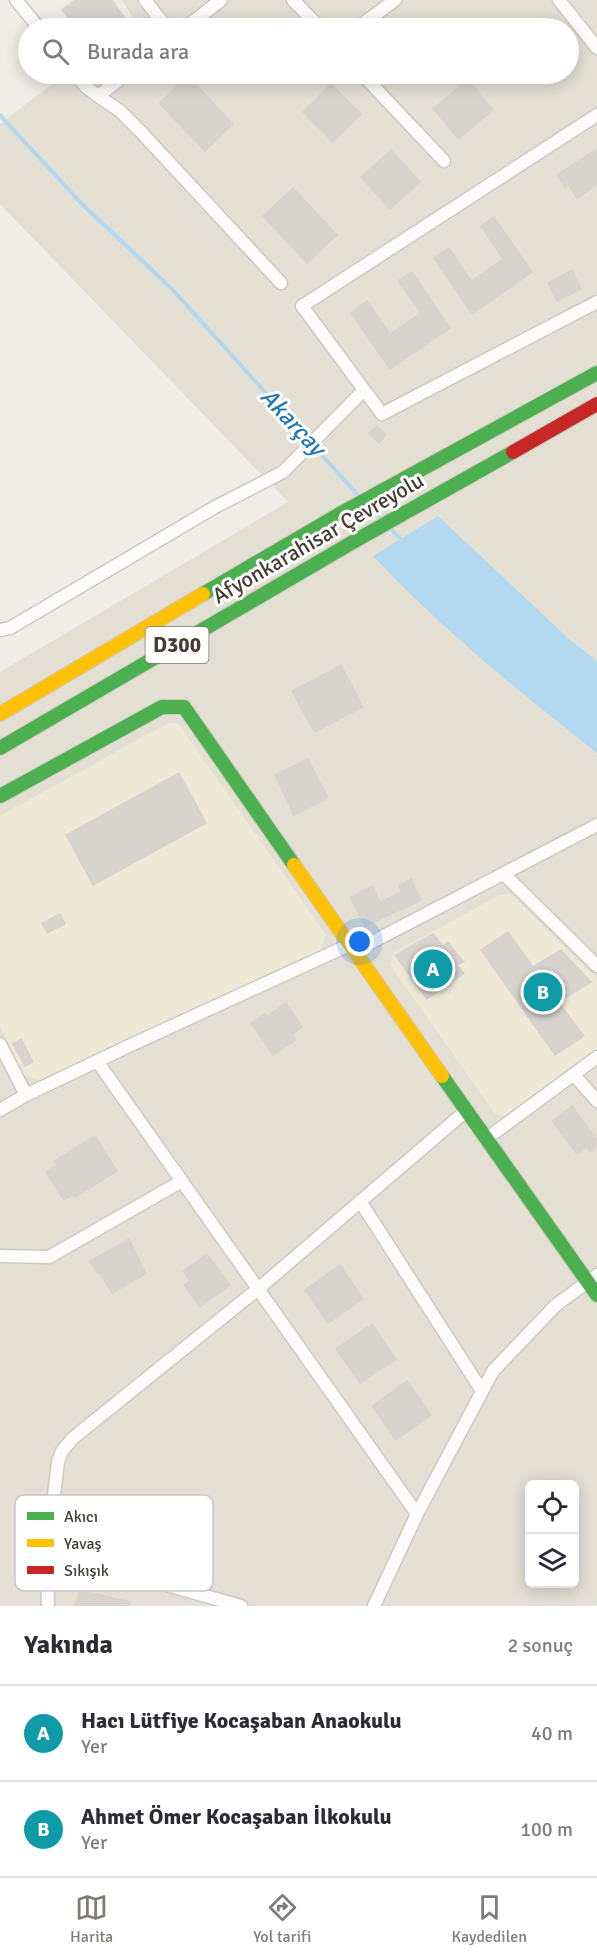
<!DOCTYPE html>
<html lang="tr">
<head>
<meta charset="utf-8">
<style>
	:root { --surface:#fff; --page:#f2f2f3; --text:#2b2b33; --muted:#7c7c81; --line:#e1e1e2; --accent:#817b72 }
	body { margin:0; font-family:Signika,sans-serif; background:var(--page); color:var(--text) }
	.controls { position:absolute; right:18px; bottom:18px; display:grid; overflow:hidden; border-radius:9px; box-shadow:0 3px 15px #0003 }
	.controls button { width:54px; height:54px; display:grid; place-items:center; padding:0; border:0; border-bottom:2px solid var(--line); background:var(--surface); color:var(--text); font:30px sans-serif }
	.you { position:absolute; left:360px; top:942px; width:21px; height:21px; margin:-15px; border:4px solid #fff; border-radius:50%; background:#1a73e8; box-shadow:0 0 0 9px #1a73e833 }
	.badge { display:grid; place-items:center; width:39px; height:39px; border-radius:50%; background:var(--accent); color:#fff; font-size:20px; font-weight:700 }
	.pin { position:absolute; translate:-50% -50%; border:3px solid #fff; box-shadow:0 2px 6px #0006 }
	.list { margin:0; padding:0; list-style:none }
	h2 { display:flex; justify-content:space-between; align-items:center; height:78px; margin:0; padding:0 24px; font-size:26px }
	h2 small { font-size:20px; font-weight:400; color:var(--muted) }
	.list li { display:grid; grid-template-columns:39px 1fr auto; gap:18px; align-items:center; box-sizing:border-box; height:96px; padding:0 24px; border-top:2px solid var(--line) }
	.list b { display:block; font-size:22px; white-space:nowrap }
	.list p { margin:0; font-size:20px; white-space:nowrap; color:var(--muted) }
	.list em { font-size:20px; font-style:normal; color:var(--muted) }
	.icon { flex:none; width:33px; height:33px; fill:none; stroke:currentColor; stroke-width:2; stroke-linecap:round; stroke-linejoin:round }
	.map { position:relative; flex:none; width:597px; height:1606px; overflow:hidden }
	.search { position:absolute; background:var(--surface); box-shadow:0 3px 15px #0003; left:18px; right:18px; top:18px; height:66px; display:flex; align-items:center; gap:15px; box-sizing:border-box; padding:0 21px; border-radius:33px; color:var(--muted); font-size:22px }
	.sheet { height:270px; background:var(--surface) }
	nav { display:flex; justify-content:space-around; align-items:center; box-sizing:border-box; height:84px; border-top:2px solid var(--line); background:var(--surface); font-size:16px; color:var(--muted) }
	nav a { display:grid; justify-items:center; gap:3px }
	nav .on { color:var(--accent) }
	.map>svg:first-child { display:block }
	.residential { fill:#e4dfd3; fill-rule:evenodd }
	.education { fill:#eee8d7 }
	.water { fill:#b3d9f0 }
	.lines { fill:none; stroke-linecap:round; stroke-linejoin:round }
	.stream { stroke:#b3d9f0; stroke-width:4 }
	.building { fill:#d7d4cd; stroke:#d8d3cc; stroke-width:1.5 }
	.street-casing { stroke:#ccc9c2; stroke-width:15 }
	.fast-casing { stroke:#cfcabd; stroke-width:16 }
	.slow-casing { stroke:#cfcabd; stroke-width:16 }
	.jam-casing { stroke:#cfcabd; stroke-width:16 }
	.street { stroke:#fdfcfb; stroke-width:12 }
	.fast { stroke:#4caf50; stroke-width:14 }
	.slow { stroke:#ffc107; stroke-width:14 }
	.jam { stroke:#c62828; stroke-width:14 }
	.labels { text-anchor:middle; dominant-baseline:central; stroke-width:6; stroke-linejoin:round; paint-order:stroke }
	.shield { fill:#fff; stroke:#7d7770; stroke-width:1.5 }
	.shield-label { font-size:21px; font-weight:bold; fill:#453d33 }
	.street-label { font-size:22px; fill:#453d33; stroke:#fff }
	.water-label { font-size:24px; font-style:italic; fill:#2478b0; stroke:#fff }
	.key { fill:#fff; stroke:#c7c5c2; stroke-width:1.5 }
	.key-label { font-size:16px; fill:#453d33 }
</style>
</head>
<body>
<div class="map">
<svg width="597" height="1606" viewBox="0 0 597 1606">
	<rect width="100%" height="100%" fill="#f0ede6"/>
	<path class="residential" d="M122 0H597V1606H0V672L288 502 0 204V124L65 74H568V28H123L134 20ZM530 1484H574V1584H530Z"/>
	<path class="education" d="M168 723H178L326 935 320 952 39 1080 24 1075 0 1026V816Z
		M510 894 597 979V1049L508 1116 496 1115 390 965 393 953 500 895Z"/>
	<path class="water" d="M438 516 569 639 597 661V753C519 692 441 628 373 556Z"/>
	<g class="lines">
		<path class="stream" d="M0 115 82 204 172 289 357 494
			M369 506 380 518
			M392 530 403 542"/>
	</g>
	<path class="building" d="M75 0H112L127 21 117 28H76L62 10Z
		M188 76 233 124 205 151 159 103Z
		M468 80 493 110 458 139 433 108Z
		M331 84 361 114 333 142 303 112Z
		M597 149V185L577 198 568 184 565 187 557 175Z
		M391 150 420 182 390 209 361 177Z
		M293 188 337 235 307 263 263 216Z
		M494 217 532 272 472 314 434 258 449 248 471 281 503 259 481 226Z
		M572 270 581 289 557 301 548 283Z
		M412 272 450 328 390 369 351 313 367 301 390 334 421 313 398 281Z
		M377 426 386 435 379 443 369 433Z
		M341 665 363 707 314 732 292 691Z
		M308 759 328 798 294 815 275 775Z
		M179 773 206 823 93 885 66 835Z
		M411 879 421 900 366 926 350 897 372 886 380 902 402 892 399 886Z
		M60 914 65 924 47 933 42 923Z
		M508 932 533 967 561 950 591 982 558 1002 584 1036 555 1055 481 950Z
		M433 934 443 946 448 942 464 962 457 965 464 973 427 999 395 955Z
		M286 1003 302 1027 292 1034 296 1040 273 1055 251 1023 265 1014 267 1016Z
		M21 1039 33 1062 25 1066 13 1044Z
		M572 1106 597 1140V1146L590 1152 586 1147 577 1154 552 1121Z
		M95 1136 117 1171 75 1197 73 1195 64 1200 46 1172 57 1165 54 1161Z
		M129 1239 146 1274 112 1293 99 1272 97 1273 90 1261Z
		M207 1254 230 1285 200 1307 184 1285 190 1281 183 1271Z
		M340 1265 363 1299 328 1323 305 1290Z
		M372 1324 396 1359 360 1383 336 1349Z
		M407 1381 431 1415 396 1440 372 1406Z
		M80 1590 130 1602V1606H75Z"/>
	<g class="lines">
		<g class="street-casing">
			<path id="street" d="M16 0 39 28
				M145 0 167 28
				M293 0 320 28
				M559 0 597 48
				M185 28 221 0
				M357 28 395 0
				M76 74 86 87 98 96 127 74
				M362 74 444 161
				M98 96 120 111 141 132 281 283
				M597 115 302 306 382 414 597 302
				M0 630 10 628 215 507 283 472 364 390
				M504 874 597 966
				M353 952 597 825
				M0 1044 26 1095
				M97 1061 417 1514
				M574 1075 597 1101
				M0 1110 26 1095 133 1044 349 945
				M486 1139 597 1057
				M360 1201 482 1391
				M0 1256 49 1257 182 1181
				M47 1551 241 1606
				M48 1606 47 1551 58 1462 62 1451 73 1438 258 1289 466 1111
				M374 1606 417 1514 493 1371 556 1305 597 1275"/>
		</g>
		<g class="fast-casing">
			<path id="fast" d="M203 594 338 515 597 373
				M0 748 353 542 513 452
				M0 796 162 707H184L294 865
				M442 1076 597 1295"/>
		</g>
		<g class="slow-casing">
			<path id="slow" d="M0 714 203 594
				M294 865 442 1076"/>
		</g>
		<g class="jam-casing">
			<path id="jam" d="M513 452 597 404"/>
		</g>
		<use href="#street" class="street"/>
		<use href="#fast" class="fast"/>
		<use href="#slow" class="slow"/>
		<use href="#jam" class="jam"/>
	</g>
	<g class="labels">
		<rect class="shield" x="145.5" y="627" width="63" height="36" rx="4.5"/>
		<g class="shield-label">
			<text x="177" y="645">D300</text>
		</g>
		<g class="street-label">
			<text transform="translate(318 538) rotate(-30)">Afyonkarahisar Çevreyolu</text>
		</g>
		<g class="water-label">
			<text transform="translate(293 422) rotate(47)">Akarçay</text>
		</g>
	</g>
	<rect x="15" y="1495" width="198" height="96" rx="9" class="key"/>
	<rect x="27" y="1512" width="27" height="8" fill="#4caf50"/>
	<rect x="27" y="1539" width="27" height="8" fill="#ffc107"/>
	<rect x="27" y="1566" width="27" height="8" fill="#c62828"/>
	<g class="key-label">
		<text x="64" y="1522">Akıcı</text>
		<text x="64" y="1549">Yavaş</text>
		<text x="64" y="1576">Sıkışık</text>
	</g>
</svg>
<div class="controls">
<button><svg class="icon" aria-label="locate" viewBox="0 0 24 24"><circle cx="12" cy="12" r="6"/><path d="M12 2v4M12 18v4M2 12h4M18 12h4"/></svg></button>
<button><svg class="icon" aria-label="layers" viewBox="0 0 24 24"><path d="M12 4l9 5-9 5-9-5zM3 14l9 5 9-5"/></svg></button>
</div>
<div class="you"></div>
<div class="pin badge" style="left:433px;top:969px;background:#0f9aa8">A</div>
<div class="pin badge" style="left:543px;top:992px;background:#0f9aa8">B</div>
<div class="search"><svg class="icon" aria-label="search" viewBox="0 0 24 24"><circle cx="10" cy="10" r="6"/><path d="M15 15l6 6"/></svg>Burada ara</div>
</div>
<section class="sheet">
<h2>Yakında<small>2 sonuç</small></h2>
<ul class="list">
<li><span class="badge" style="background:#0f9aa8">A</span><div><b>Hacı Lütfiye Kocaşaban Anaokulu</b><p>Yer</p></div><em>40 m</em></li>
<li><span class="badge" style="background:#0f9aa8">B</span><div><b>Ahmet Ömer Kocaşaban İlkokulu</b><p>Yer</p></div><em>100 m</em></li>
</ul>
</section>
<nav>
<a class="on"><svg class="icon" aria-label="map" viewBox="0 0 24 24"><path d="M3 6l6-2 6 2 6-2v14l-6 2-6-2-6 2zM9 4v14M15 6v14"/></svg>Harita</a>
<a><svg class="icon" aria-label="directions" viewBox="0 0 24 24"><path d="M12 3l9 9-9 9-9-9zM9 14v-3h6M13 9l2 2-2 2"/></svg>Yol tarifi</a>
<a><svg class="icon" aria-label="saved" viewBox="0 0 24 24"><path d="M7 4h10v16l-5-4-5 4z"/></svg>Kaydedilen</a>
</nav>
</body>
</html>
